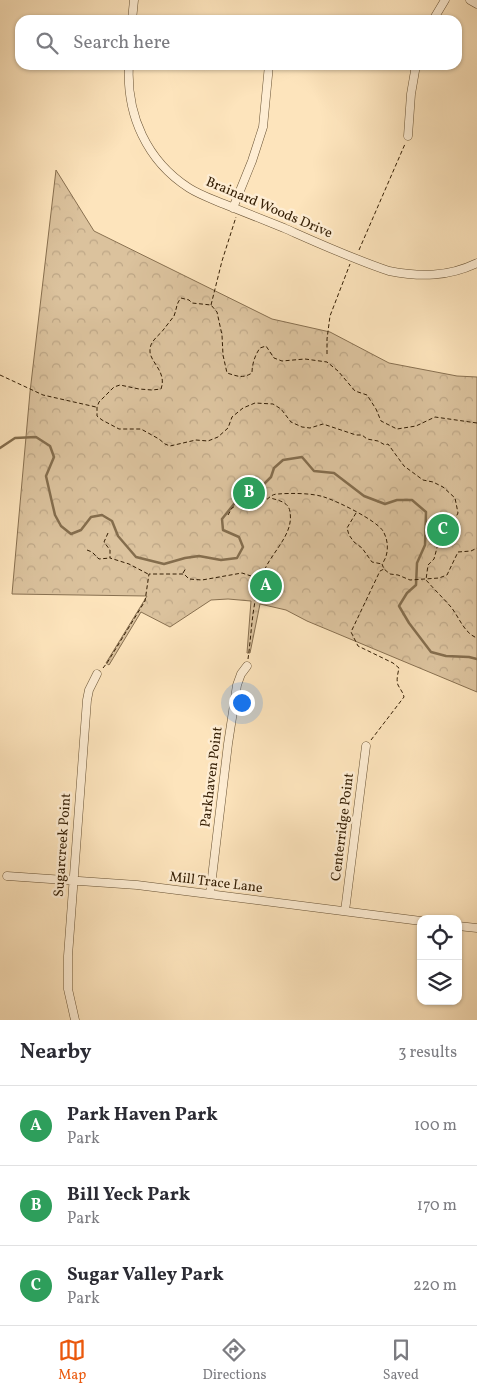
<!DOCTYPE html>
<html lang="en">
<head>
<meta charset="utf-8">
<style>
	:root { --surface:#fff; --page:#f2f2f3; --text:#2b2b33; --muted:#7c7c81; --line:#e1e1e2; --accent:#ea580c }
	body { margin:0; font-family:Vollkorn,serif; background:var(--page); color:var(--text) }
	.controls { position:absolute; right:15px; bottom:15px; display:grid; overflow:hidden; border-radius:10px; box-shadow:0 1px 4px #0004 }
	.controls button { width:45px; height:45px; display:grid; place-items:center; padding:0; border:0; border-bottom:1px solid var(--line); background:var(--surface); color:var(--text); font:25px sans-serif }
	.you { position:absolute; left:241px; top:702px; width:18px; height:18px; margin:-12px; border:4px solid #fff; border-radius:50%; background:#1a73e8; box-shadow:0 0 0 8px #1a73e833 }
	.badge { display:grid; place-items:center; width:32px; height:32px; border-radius:50%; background:var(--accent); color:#fff; font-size:16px; font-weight:700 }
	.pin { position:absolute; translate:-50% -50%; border:2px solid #fff; box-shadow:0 1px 5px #0006 }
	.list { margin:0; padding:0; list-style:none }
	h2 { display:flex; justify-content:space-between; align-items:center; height:65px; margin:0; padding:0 20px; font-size:21px }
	h2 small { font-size:16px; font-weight:400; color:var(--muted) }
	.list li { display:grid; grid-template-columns:32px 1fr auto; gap:15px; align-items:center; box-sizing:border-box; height:80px; padding:0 20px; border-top:1px solid var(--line) }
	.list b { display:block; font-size:19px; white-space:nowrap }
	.list p { margin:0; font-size:16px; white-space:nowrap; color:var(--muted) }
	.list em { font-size:16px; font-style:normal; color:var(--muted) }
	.icon { flex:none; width:28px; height:28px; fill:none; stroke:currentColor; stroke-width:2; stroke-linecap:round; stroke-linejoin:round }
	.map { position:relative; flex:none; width:477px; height:1020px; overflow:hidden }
	.search { position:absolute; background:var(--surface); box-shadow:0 1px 4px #0004; left:15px; right:15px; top:15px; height:55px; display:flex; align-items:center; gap:12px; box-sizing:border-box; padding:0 18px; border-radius:15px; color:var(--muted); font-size:19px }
	.sheet { height:305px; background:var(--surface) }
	nav { display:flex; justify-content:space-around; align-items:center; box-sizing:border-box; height:70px; border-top:1px solid var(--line); background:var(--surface); font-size:14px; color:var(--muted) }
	nav a { display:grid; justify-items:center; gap:2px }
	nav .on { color:var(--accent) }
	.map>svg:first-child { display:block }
	.park { fill:url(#park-crowns); stroke:#887050 }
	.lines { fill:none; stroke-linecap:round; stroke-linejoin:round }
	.stream { stroke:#846d4d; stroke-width:2.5 }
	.street-casing { stroke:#665032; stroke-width:9 }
	.path { stroke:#341e04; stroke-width:1; stroke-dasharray:4 2.5; stroke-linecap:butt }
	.street { stroke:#feedd3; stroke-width:8 }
	.labels { text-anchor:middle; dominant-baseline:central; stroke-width:5; stroke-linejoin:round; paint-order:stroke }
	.street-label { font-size:14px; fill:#341e04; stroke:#feedd3 }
</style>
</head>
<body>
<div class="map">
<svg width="477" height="1020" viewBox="0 0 477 1020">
	<defs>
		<pattern id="park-crowns" width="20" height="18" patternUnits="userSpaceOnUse" patternTransform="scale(1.25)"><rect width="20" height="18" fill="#dbc29d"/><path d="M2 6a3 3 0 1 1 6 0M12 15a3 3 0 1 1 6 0" fill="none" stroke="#bda686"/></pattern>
	</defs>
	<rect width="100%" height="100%" fill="#fde4bc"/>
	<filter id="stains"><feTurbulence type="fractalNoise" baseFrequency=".004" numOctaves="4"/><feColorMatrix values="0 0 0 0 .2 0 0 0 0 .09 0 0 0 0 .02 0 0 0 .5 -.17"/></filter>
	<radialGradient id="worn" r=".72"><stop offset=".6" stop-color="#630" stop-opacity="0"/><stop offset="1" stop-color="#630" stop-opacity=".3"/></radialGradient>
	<path class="park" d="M56 170 94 231 272 319 330 332 389 363 457 376 477 377V692L307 621 286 610 260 604 250 653H247L251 601 228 599 211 600 170 627 141 612 109 665 106 663 147 596 12 594 30 392Z"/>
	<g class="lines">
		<path class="stream" d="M0 448 15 438 36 437 50 446 54 457 46 476 51 498 55 515 61 526 71 534 81 530 91 517 102 515 112 521 118 536 136 557 164 564 185 558 199 556 221 560 237 558 243 547 239 537 223 530 222 519 238 499 259 489 271 477 274 468 283 460 302 457 314 471 334 473 364 496 385 504 397 500H412L426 512 425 545 417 563 416 585 407 593 399 606 409 623 431 652 446 656 469 657 477 659"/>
		<g class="street-casing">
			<path id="street" d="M470 0 477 4
				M132 20 134 0
				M433 20 445 0
				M129 65C126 115 147 161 189 188 200 195 212 199 224 204 244 212 264 220 284 228 318 243 353 259 389 271 420 277 448 277 477 263
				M408 136 411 94 416 65
				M233 208 252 161 263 127 269 65
				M7 876 137 885 421 921
				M210 894 228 744 237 685 241 674 247 666
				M345 911 366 746
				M458 926 477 928
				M75 1020 68 989V956L87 700 89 690 97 674"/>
		</g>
		<path class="path" d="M359 250 405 144
			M211 305 222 261 236 217
			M327 354V339L330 316 350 264
			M0 375 43 395 96 407
			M477 423 435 417 416 426 397 429 381 421 376 409 367 395 355 391 338 371 327 362 305 359 282 361 274 358 266 346 260 348C255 355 252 364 252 373 242 379 237 376 227 373L223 355 222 335 217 312 211 305 192 303 189 300 181 298C176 304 177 308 174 316 171 320 167 325 164 329 159 336 149 341 150 352 151 363 167 372 161 389L152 390 139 389 120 385 114 387 99 402 97 407V416L102 420 119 429H141L159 439 165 444 170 446 196 440 208 441 218 437 228 428 232 417 243 408 255 403 273 404 281 409 291 422 302 427 310 428 323 424 356 435H362L367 439 378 441 385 445 388 444 404 466 423 480 433 482 443 487 455 498 458 513 450 529 438 544 434 559 428 565 426 580C434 589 443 598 451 607 459 617 464 633 477 638
			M356 513 347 528 349 535 354 542 362 548 372 562 382 564
			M228 515 232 508 237 505C247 508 256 507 265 501 270 497 272 494 278 494 291 493 312 493 324 497 337 501 376 520 383 531 389 541 389 555 382 564L384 569 390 574 398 575 410 580 439 578 447 575 458 552 471 551 477 548
			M108 533 104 542 110 550V558L129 564 148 574
			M87 550 92 552 99 559 110 558
			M183 573 186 568
			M248 659C252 631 252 597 264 571 272 552 294 534 290 512 289 502 278 500 270 498
			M103 668 107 663 145 601 149 574H184L189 579 202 580 242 573 260 579
			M371 740 404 697C403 692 400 689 398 685 396 680 398 673 399 668L393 663 358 646 351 632 380 571 384 569"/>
		<use href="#street" class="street"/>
	</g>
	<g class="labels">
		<g class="street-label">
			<text transform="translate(269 208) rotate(23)">Brainard Woods Drive</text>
			<text transform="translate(212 777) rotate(-83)">Parkhaven Point</text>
			<text transform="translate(343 827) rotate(-83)">Centerridge Point</text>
			<text transform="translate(63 845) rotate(-86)">Sugarcreek Point</text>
			<text transform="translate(216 883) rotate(7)">Mill Trace Lane</text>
		</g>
	</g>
	<rect width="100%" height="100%" filter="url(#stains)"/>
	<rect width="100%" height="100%" fill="url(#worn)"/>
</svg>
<div class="controls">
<button><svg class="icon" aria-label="locate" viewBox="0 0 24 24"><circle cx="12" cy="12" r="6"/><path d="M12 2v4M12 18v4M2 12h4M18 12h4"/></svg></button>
<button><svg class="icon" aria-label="layers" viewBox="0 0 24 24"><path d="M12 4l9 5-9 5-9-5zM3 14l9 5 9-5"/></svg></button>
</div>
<div class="you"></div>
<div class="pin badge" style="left:266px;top:586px;background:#2e9e5b">A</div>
<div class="pin badge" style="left:249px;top:493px;background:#2e9e5b">B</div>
<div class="pin badge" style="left:443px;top:530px;background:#2e9e5b">C</div>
<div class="search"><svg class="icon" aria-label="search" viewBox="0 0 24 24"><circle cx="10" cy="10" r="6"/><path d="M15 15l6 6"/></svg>Search here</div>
</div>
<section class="sheet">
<h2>Nearby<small>3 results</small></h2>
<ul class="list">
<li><span class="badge" style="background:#2e9e5b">A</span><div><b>Park Haven Park</b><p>Park</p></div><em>100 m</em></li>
<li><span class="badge" style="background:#2e9e5b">B</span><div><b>Bill Yeck Park</b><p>Park</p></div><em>170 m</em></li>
<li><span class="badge" style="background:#2e9e5b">C</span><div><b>Sugar Valley Park</b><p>Park</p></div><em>220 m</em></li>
</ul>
</section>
<nav>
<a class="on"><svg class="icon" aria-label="map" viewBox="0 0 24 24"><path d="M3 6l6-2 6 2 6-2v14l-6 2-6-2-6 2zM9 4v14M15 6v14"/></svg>Map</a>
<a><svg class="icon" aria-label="directions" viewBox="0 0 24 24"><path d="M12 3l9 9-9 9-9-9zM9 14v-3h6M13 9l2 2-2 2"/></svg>Directions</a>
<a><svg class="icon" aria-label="saved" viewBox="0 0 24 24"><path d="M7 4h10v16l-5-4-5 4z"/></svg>Saved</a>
</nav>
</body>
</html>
